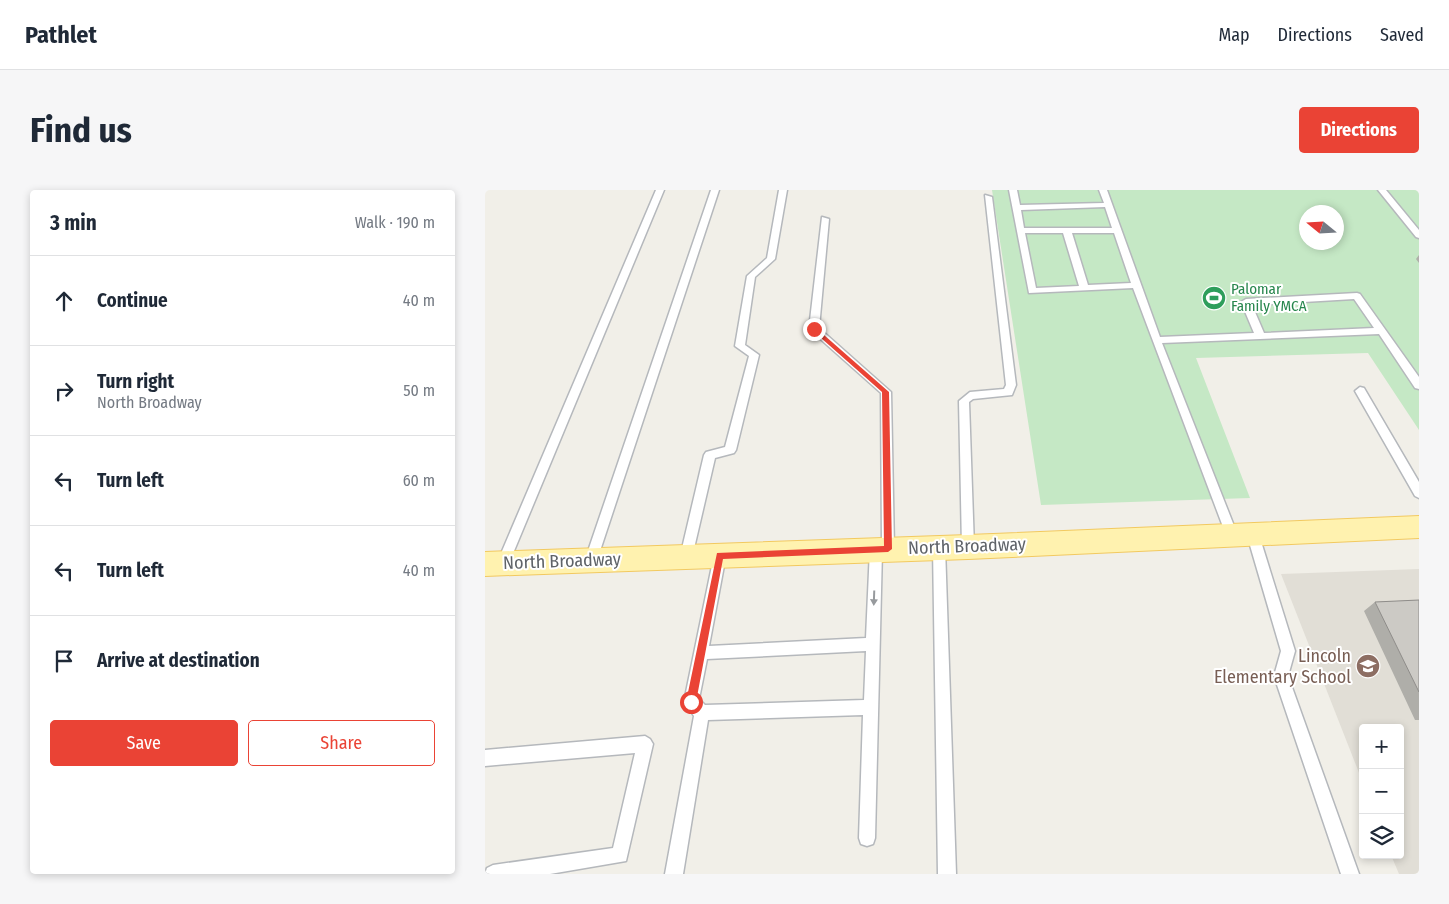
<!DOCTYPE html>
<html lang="en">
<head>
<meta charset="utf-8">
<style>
	:root { --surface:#fff; --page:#f6f6f7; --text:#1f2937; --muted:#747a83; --line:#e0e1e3; --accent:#ea4335 }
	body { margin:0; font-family:"Fira Sans Condensed",sans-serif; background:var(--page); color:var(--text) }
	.controls { position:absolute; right:15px; bottom:15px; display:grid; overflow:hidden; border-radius:5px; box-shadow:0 2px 8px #0003 }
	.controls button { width:45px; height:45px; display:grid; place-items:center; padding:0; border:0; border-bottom:1px solid var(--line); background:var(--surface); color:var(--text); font:25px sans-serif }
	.compass { position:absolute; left:814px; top:15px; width:45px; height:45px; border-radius:50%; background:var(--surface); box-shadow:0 2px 8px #0003; rotate:288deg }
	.stop { position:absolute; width:15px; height:15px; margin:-11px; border:4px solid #ea4335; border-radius:50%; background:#fff }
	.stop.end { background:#ea4335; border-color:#fff; box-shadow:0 1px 5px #0008 }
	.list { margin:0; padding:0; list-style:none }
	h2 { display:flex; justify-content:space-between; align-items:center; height:65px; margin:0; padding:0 20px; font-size:21px }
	h2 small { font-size:16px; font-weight:400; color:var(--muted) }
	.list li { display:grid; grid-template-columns:32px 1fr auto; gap:15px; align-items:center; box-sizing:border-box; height:90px; padding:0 20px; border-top:1px solid var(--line) }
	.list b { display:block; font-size:19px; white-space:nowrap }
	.list p { margin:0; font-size:16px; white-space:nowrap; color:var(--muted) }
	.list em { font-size:16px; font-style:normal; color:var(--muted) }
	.actions { display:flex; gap:10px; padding:15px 20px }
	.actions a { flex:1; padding:11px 0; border:1px solid var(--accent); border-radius:5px; text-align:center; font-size:18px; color:var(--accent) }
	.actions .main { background:var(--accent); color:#fff }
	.icon { flex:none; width:28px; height:28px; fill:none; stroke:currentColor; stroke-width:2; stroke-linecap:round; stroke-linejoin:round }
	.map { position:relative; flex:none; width:934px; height:684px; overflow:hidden; border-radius:5px }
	header { display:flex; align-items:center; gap:30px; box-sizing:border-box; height:70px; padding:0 25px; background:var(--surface); border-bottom:1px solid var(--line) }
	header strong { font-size:24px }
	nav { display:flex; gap:28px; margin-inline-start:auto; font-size:18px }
	.intro { display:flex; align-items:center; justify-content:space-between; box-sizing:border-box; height:120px; padding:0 30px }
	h1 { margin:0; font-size:35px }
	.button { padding:12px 22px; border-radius:5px; background:var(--accent); color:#fff; font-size:18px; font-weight:700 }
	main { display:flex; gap:30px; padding:0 30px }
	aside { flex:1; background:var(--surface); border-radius:5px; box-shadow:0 2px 8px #0003 }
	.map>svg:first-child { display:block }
	.education { fill:#e1ded6 }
	.green { fill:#c5e8c5; fill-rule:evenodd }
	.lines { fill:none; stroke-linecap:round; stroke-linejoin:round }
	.lane-casing { stroke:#b5b8bc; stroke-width:3 }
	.primary-casing { stroke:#f2c960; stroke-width:2 }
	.lane { fill:#fff; fill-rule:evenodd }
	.primary { fill:#fff2af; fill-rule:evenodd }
	.wall { fill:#afaea9 }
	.building { fill:#cccac5; stroke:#8f8d8a }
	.oneway { fill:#979a9d }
	.route { fill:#ea4335 }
	.labels { text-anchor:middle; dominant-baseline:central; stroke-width:4; stroke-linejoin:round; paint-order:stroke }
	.far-leisure-label { font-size:15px; fill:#27864d; stroke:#fff; text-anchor:start }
	.street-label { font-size:18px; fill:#5f6368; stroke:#fff }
	.education-label { font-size:18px; fill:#785e54; stroke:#fff; text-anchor:end }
</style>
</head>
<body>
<header>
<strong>Pathlet</strong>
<nav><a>Map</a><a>Directions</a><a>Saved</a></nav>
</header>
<div class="intro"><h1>Find us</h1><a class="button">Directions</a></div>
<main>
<aside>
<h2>3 min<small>Walk · 190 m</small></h2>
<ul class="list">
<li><svg class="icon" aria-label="ahead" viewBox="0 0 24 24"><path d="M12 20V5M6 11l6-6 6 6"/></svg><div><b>Continue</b></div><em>40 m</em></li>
<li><svg class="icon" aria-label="right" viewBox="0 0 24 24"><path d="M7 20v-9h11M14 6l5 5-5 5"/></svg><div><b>Turn right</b><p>North Broadway</p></div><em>50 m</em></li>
<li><svg class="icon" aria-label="left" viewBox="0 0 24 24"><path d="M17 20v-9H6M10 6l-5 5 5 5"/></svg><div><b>Turn left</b></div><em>60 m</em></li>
<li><svg class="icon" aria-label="left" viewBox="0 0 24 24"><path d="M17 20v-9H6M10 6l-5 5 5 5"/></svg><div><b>Turn left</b></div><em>40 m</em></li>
<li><svg class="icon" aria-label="arrive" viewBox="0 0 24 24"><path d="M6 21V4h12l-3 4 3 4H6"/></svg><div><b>Arrive at destination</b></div></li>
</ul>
<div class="actions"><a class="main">Save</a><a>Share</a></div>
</aside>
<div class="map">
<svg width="934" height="684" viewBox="0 0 934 684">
	<rect width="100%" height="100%" fill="#f1efe8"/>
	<path class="education" d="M934 379V684H914L906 665H915V538H878V593L796 384Z"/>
	<path class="green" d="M507 0H934V240L883 163 711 168 765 308 556 315ZM822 22H852V52H822Z"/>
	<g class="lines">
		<g class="lane-casing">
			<path id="lane" d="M171 0H179L24 373 23 377 18 379 13 377 12 373Z
				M226 0H234L112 370 111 374 106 376 101 374 100 370Z
				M294 0H302L290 69 270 87 260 155 274 165 251 260 249 263 230 268 207 367 206 371 201 372 196 371 195 367 219 265 221 262 240 257 264 166 250 156 262 86 282 68Z
				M524 0H532L535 15 619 13 614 0H622L675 147 769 143 756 112 761 109 872 103 875 104 934 187V199L930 198 894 144 677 153 753 346 751 350 747 351 743 350 648 98 544 103ZM620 17 627 38H539L536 20ZM540 43H578L594 96 551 98ZM587 43H629L646 93 603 95ZM869 109 889 138 779 143 767 115Z
				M893 0H901L934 40V48L931 47Z
				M500 5 507 7 531 195 527 205 488 209 484 212 489 357 487 361 483 362 479 361 477 357 474 211 485 202 519 199 521 195Z
				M337 27 344 29 334 138 406 202 409 359 408 363 403 364 397 360 390 648 388 654 382 656 376 654 374 648 378 525 223 530 198 684H180L209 526 199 512 230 361 235 360 240 361 241 365 224 456 381 448 385 359 386 355 391 354 397 357 396 203 324 139ZM381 461 379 510 220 515 214 509 222 469Z
				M875 197 879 198 934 292V308L930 306 870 201Z
				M768 340 772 341 774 345 810 461 803 486 874 684H856L789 486 796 461 762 345 764 341Z
				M454 352 458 353 460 357 471 684H453L448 357 450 353Z
				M160 546 165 549 168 554 141 671 65 684H0L2 678 8 675 128 658 150 563 0 576V560Z"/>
		</g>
		<g class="primary-casing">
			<path id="primary" d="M934 326V348L483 369 0 386V362L483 345Z"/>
		</g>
		<use href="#lane" class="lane"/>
		<use href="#primary" class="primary"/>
	</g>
	<path class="wall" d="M934 65V73L931 69Z
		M934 410V530H930L879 421 890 412Z"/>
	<path class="building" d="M934 410V502L890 412Z"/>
	<defs><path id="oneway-solid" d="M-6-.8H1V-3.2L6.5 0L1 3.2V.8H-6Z" transform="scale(1.25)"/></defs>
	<use class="oneway" href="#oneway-solid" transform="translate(389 408) rotate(92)"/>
	<path class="route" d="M327 138H331L404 202 407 359 403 362 238 369 211 512 206 517 201 512 232 363 399 356 397 202 327 140Z"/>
	<defs>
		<g id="stadium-disc" transform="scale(1.25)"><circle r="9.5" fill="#2e9e5b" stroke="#fff"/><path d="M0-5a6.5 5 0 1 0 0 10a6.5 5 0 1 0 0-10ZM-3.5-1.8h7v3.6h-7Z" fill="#fff"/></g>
		<g id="school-disc" transform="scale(1.25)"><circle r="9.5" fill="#8d6e63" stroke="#fff"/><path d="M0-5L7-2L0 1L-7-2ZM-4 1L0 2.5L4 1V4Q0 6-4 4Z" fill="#fff"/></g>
	</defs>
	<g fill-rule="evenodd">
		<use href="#stadium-disc" x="729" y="108"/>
		<use href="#school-disc" x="883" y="476"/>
	</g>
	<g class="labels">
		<g class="far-leisure-label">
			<text x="746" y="99">Palomar<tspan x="746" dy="17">Family YMCA</tspan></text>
		</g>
		<g class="street-label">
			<text transform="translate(482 356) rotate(-2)">North Broadway</text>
			<text transform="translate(77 371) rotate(-2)">North Broadway</text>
		</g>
		<g class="education-label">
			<text x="866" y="466">Lincoln<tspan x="866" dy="21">Elementary School</tspan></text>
		</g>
	</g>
</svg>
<div class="controls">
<button>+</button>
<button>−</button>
<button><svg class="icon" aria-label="layers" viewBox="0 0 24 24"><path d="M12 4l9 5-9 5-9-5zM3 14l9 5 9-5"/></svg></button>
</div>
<svg class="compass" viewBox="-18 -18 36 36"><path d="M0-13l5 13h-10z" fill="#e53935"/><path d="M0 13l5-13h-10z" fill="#747a83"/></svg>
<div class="stop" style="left:206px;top:512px"></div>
<div class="stop end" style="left:329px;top:139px"></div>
</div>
</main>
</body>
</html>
